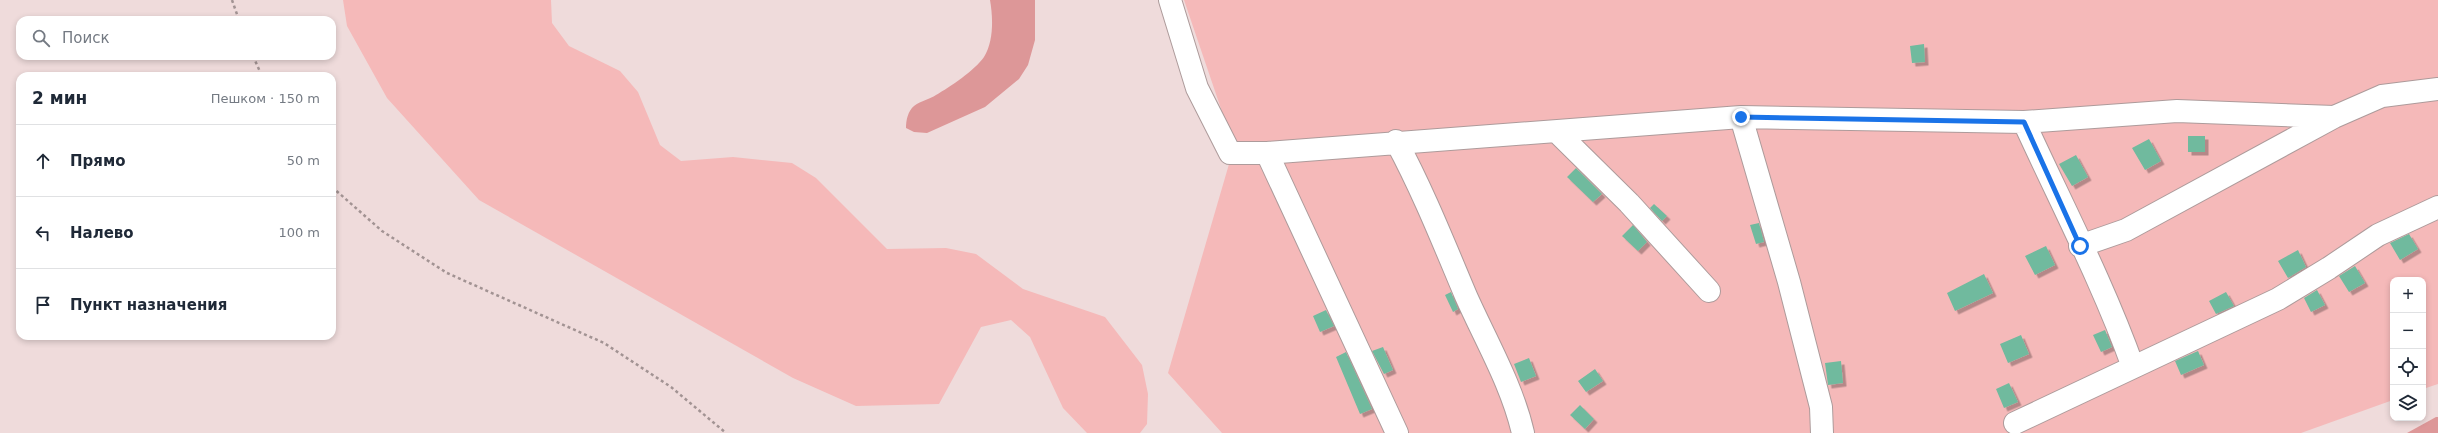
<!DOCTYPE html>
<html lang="ru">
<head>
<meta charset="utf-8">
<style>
	:root { --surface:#fff; --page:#f2f2f3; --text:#1f2937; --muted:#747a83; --line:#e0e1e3 }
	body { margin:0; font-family:"DejaVu Sans",sans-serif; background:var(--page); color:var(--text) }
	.controls { position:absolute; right:12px; bottom:12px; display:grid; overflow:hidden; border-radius:8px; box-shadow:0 2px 6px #0003 }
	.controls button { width:36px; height:36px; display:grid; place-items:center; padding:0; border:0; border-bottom:1px solid var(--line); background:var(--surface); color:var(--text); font:20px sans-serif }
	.stop { position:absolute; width:12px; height:12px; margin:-9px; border:3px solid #1a73e8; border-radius:50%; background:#fff }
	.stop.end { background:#1a73e8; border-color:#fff; box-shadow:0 1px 4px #0008 }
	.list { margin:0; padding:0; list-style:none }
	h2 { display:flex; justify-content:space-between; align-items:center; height:52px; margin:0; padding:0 16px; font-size:17px }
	h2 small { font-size:13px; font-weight:400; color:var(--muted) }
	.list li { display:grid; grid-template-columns:26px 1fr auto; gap:12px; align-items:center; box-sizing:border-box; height:72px; padding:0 16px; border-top:1px solid var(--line) }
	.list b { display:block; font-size:15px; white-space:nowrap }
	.list em { font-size:13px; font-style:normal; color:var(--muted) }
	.icon { flex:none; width:22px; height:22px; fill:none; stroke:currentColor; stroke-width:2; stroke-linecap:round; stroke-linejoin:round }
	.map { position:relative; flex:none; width:2438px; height:433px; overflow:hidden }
	.search { position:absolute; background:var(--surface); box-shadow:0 2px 6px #0003; left:16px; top:16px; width:320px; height:44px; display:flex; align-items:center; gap:10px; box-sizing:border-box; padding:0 14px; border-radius:12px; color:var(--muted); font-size:15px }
	.panel { position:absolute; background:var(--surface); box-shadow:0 2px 6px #0003; left:16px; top:72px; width:320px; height:268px; border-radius:12px }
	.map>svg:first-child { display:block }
	.green { fill:#f5b9b9 }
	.forest { fill:#dd9798 }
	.building { fill:#70ba9e; filter:url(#shadow) }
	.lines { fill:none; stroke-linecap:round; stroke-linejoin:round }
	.minor-casing { stroke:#ad9b9b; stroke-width:24 }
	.path { stroke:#a29393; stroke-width:2.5; stroke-dasharray:3 3; stroke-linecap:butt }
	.minor { stroke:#fff; stroke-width:22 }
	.route { stroke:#1a73e8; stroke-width:5 }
</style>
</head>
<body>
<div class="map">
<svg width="2438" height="433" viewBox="0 0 2438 433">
	<defs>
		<filter id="shadow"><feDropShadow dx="3.5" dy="3.5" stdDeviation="0" flood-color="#0004"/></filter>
	</defs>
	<rect width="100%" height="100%" fill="#efdbdb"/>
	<path class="green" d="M343 0H551L552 23 569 46 620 71 638 92 660 145 681 161 733 157 792 163 816 178 887 249 946 248 976 254 1023 289 1105 317 1142 365 1148 394 1147 424 1140 433H1087L1063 408 1030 337 1011 320 981 327 939 404 856 406 793 378 479 200 387 98 347 26Z
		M1184 0H2438V384L2423 389V280H2393V400L2301 433H1222L1168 373 1234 147Z"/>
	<path class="forest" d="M990 0H1035V40L1028 65 1019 79 985 107 927 133 914 132 906 128C906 120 908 111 914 106 920 101 930 99 936 95 950 87 975 70 984 57 994 41 993 17 990 0Z
		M2436 417H2438V433H2407Z"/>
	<path class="building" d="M1924 44 1925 62 1912 63 1910 46Z
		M2188 136H2205V152H2188Z
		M2149 139 2161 161 2145 170 2132 148Z
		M2076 155 2088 177 2072 186 2059 164Z
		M1576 168 1602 194 1593 202 1567 177Z
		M1654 204 1667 216 1662 221 1650 208Z
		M1759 223 1764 242 1756 244 1750 225Z
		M1633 225 1647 242 1638 251 1622 236Z
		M2409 234 2418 249 2400 260 2390 243Z
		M2046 246 2055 265 2035 275 2025 256Z
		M2298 250 2306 267 2288 278 2278 261Z
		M2355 266 2365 283 2349 292 2339 276Z
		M1984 274 1993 293 1955 311 1947 293Z
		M2317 290 2325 305 2311 312 2304 298Z
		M1451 292 1458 309 1453 312 1445 295Z
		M2226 292 2234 306 2216 314 2209 301Z
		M1326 310 1334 326 1320 332 1313 316Z
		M2105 330 2112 347 2101 352 2093 335Z
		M2021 335 2029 354 2008 363 2000 344Z
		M1383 347 1393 370 1384 374 1372 351Z
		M2198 351 2204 365 2181 375 2175 361Z
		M1346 352 1372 409 1360 414 1336 357Z
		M1529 358 1536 376 1521 382 1514 364Z
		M1841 361 1843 383 1828 385 1825 363Z
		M1595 369 1603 381 1586 392 1578 381Z
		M2009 383 2018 402 2004 408 1996 389Z
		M1580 405 1594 419 1585 429 1570 415Z"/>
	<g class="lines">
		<g class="minor-casing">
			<path id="minor" d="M1170 0 1197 88 1230 153H1267L1741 117 2024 122 2177 111 2334 117
				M1741 117 1789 282 1821 407 1822 433
				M2024 122C2061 203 2103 283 2133 367
				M1557 132 1629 203 1709 291
				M1396 141C1423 191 1444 244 1466 296 1486 341 1512 385 1523 433
				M1267 153 1397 433
				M2080 246 2126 230 2334 117 2382 96 2438 89
				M2015 423 2278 299 2329 268 2378 235 2438 207"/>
		</g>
		<path class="path" d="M232 0 239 20
			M253 56 262 76
			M332 187 382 231 447 273 604 343 671 387 726 433"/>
		<use href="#minor" class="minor"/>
	</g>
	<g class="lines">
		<path class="route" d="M1741 117 2024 122 2080 246"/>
	</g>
</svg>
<div class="controls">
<button>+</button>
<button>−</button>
<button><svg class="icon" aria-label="locate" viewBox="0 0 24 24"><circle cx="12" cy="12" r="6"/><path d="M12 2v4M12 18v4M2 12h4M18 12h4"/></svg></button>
<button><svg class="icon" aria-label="layers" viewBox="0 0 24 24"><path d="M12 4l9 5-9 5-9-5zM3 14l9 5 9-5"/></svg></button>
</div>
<div class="stop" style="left:2080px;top:246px"></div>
<div class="stop end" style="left:1741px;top:117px"></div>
<div class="search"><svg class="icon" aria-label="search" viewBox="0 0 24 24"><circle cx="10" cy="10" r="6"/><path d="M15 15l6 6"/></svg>Поиск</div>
<section class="panel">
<h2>2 мин<small>Пешком · 150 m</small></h2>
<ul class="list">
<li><svg class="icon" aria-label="ahead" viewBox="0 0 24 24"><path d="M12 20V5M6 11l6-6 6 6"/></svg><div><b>Прямо</b></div><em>50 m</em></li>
<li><svg class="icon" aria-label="left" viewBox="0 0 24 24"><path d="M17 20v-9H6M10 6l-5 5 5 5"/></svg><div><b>Налево</b></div><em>100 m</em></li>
<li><svg class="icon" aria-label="arrive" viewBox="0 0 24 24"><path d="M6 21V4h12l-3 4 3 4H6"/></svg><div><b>Пункт назначения</b></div></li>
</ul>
</section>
</div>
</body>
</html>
